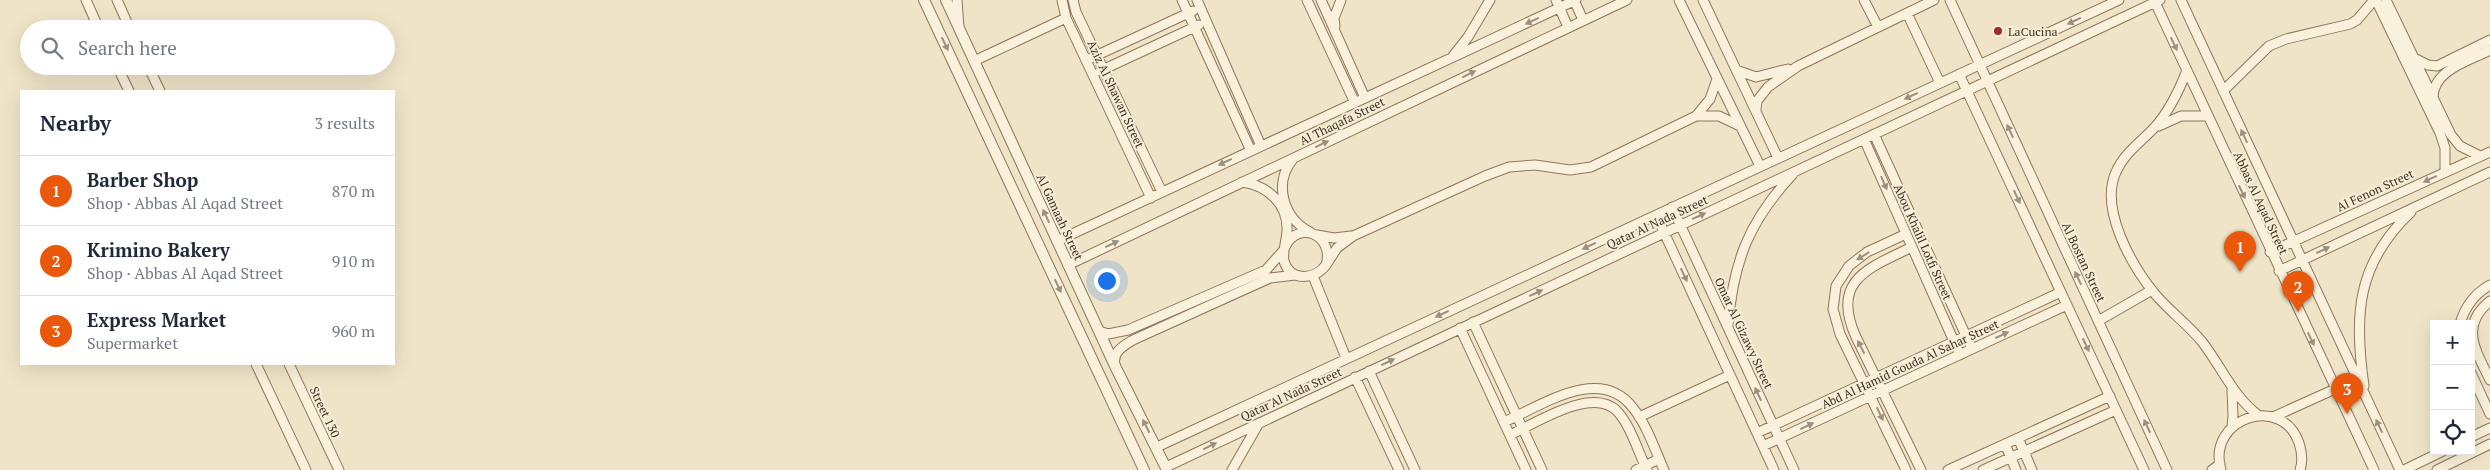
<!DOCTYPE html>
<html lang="en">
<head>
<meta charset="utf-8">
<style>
	:root { --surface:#fff; --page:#f6f6f7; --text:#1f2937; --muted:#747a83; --line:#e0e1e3; --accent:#ea580c }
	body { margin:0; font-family:"PT Serif",serif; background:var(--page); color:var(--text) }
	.controls { position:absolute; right:15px; bottom:15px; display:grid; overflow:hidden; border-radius:0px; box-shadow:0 5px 20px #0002 }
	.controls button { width:45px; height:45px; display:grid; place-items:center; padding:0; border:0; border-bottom:1px solid var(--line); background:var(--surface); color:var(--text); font:25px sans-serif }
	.you { position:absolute; left:1106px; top:280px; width:18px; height:18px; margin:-12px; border:4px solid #fff; border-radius:50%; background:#1a73e8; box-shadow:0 0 0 8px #1a73e833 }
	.badge { display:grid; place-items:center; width:32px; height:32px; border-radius:50%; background:var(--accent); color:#fff; font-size:16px; font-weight:700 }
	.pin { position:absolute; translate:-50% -41px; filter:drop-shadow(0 1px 2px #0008) }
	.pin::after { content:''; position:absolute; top:26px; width:18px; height:15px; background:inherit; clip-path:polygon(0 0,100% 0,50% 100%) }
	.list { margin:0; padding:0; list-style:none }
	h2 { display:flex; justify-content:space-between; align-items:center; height:65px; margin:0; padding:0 20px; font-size:21px }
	h2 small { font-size:16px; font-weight:400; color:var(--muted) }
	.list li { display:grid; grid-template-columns:32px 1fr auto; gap:15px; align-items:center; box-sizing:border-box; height:70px; padding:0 20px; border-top:1px solid var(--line) }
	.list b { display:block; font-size:19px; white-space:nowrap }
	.list p { margin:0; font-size:16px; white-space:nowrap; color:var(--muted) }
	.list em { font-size:16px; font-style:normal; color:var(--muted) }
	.icon { flex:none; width:28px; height:28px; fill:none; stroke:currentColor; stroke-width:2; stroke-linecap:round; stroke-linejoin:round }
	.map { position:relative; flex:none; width:2490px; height:470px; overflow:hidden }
	.search { position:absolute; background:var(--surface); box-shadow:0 5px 20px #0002; left:20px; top:20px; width:375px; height:55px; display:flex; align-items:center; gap:12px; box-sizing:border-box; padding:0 18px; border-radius:28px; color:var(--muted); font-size:19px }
	.panel { position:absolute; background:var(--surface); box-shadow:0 5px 20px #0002; left:20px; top:90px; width:375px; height:275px; border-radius:0px }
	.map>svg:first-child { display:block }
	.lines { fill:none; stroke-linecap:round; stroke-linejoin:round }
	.minor-casing { stroke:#8d765c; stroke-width:11 }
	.tertiary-casing { stroke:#8d765c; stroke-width:12 }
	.minor { stroke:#faf1dc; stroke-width:9 }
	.tertiary { stroke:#faf1dc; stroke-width:10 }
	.oneway { fill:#9c907e }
	.poi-dot { fill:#9e2a2b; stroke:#f7eed8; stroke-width:2 }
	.labels { text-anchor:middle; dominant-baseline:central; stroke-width:4; stroke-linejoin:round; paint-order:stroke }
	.poi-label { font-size:12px; fill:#3d2e20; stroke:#f7eed8; text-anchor:start }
	.street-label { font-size:12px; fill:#3d2e20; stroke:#f7eed8 }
</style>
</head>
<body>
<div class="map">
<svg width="2490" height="470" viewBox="0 0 2490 470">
	<rect width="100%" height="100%" fill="#f0e4c8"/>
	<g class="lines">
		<g class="minor-casing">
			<path id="minor" d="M86 0 99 29
				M117 0 130 29
				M957 0 959 27
				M1062 0 1066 18 1151 198
				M1073 0 1076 12 1162 192
				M1182 0 1251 151
				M1197 0 1261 146
				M1307 0 1355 103
				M1321 0 1365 98
				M1556 0 1568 27
				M1574 0 1583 20
				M1679 0 1760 166
				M1703 0 1778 158
				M1864 0 1878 27
				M1950 0 2167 470
				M2154 0 2374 470
				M2181 0 2400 470
				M2376 0 2440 133 2445 148V172
				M2386 0 2451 135 2460 146 2480 156
				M1907 13 1940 83
				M1335 26 1334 18 1341 0
				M1453 56 1468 37 1490 0
				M1091 58 1193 11
				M2414 58 2428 65 2437 66 2490 40
				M974 61 1066 18
				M117 66 129 91
				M148 66 160 91
				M1736 70 1756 77 1788 69
				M2187 70C2179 91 2170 110 2155 127 2141 142 2124 153 2116 172 2099 209 2132 266 2155 294 2170 312 2189 325 2203 343 2222 368 2233 396 2258 415
				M1100 71 1199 25
				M1959 74 2144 470
				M2223 91 2269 46 2286 39 2350 24 2357 20 2374 0
				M2433 99C2432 70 2469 61 2490 50
				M1756 110 1757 101 1768 87 1798 66 1934 0
				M1696 116 1710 99 1717 79
				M2159 126 2181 116H2208
				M1874 134 1972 349
				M1864 139 1960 355
				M1293 159C1273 183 1283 218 1310 232
				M1242 182C1267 185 1288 204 1287 230 1287 240 1282 251 1284 261 1290 282 1315 280 1326 265 1335 235 1298 219 1285 247
				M1672 207 1794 470
				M1656 215 1774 470
				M1906 234 1867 252 1849 266 1836 286 1833 309 1840 334 1906 470
				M1317 235 1334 238 1351 236
				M1057 241 1576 0
				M1912 247C1869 268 1830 280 1856 337L1921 470
				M2270 252 2490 152
				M1068 265 1627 0
				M1326 265 1337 248 1353 236 1485 176 1509 167 1535 165 1570 170 1591 167 1696 116H1719L1740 126
				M2279 271 2490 172
				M1313 276 1346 358
				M2490 301C2459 326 2476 351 2490 380
				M2098 321 2152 290
				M1473 322 1542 470
				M2460 324C2465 306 2474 294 2490 285
				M1728 326C1733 262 1749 221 1793 174
				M1460 328 1526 470
				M1099 331 1108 334 1128 330 1266 270 1283 251
				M256 364 306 470
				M289 364 339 470
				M1115 365C1112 352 1123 346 1133 340L1270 278 1295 275
				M1369 371 1415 470
				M2471 373 2490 414
				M1355 377 1399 470
				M2364 386C2354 316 2356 264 2411 212
				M1639 417 1730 375
				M2273 417 2335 389
				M1504 422C1541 406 1600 364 1633 408 1647 425 1655 450 1664 470
				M2232 427 2233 415 2232 390
				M1757 433 2061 292
				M1510 435C1536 423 1592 386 1617 411 1631 426 1638 452 1647 470
				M2471 437 2490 428
				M2018 438 2032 470
				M2005 444 2016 470
				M1763 446 2067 305
				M1157 447 2119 0
				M1166 467 2160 0
				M1232 470 1259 423
				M1636 470 1659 459
				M1948 470 2110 396
				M1983 470 2116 410
				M2212 470 2220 464
				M2221 470C2206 418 2282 393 2299 443 2302 452 2303 461 2300 470
				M2404 470 2443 451
				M2437 470 2490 444"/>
		</g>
		<g class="tertiary-casing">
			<path id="tertiary" d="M924 0 1144 470
				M946 0 1115 366 1167 470"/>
		</g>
		<use href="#minor" class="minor"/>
		<use href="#tertiary" class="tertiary"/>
	</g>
	<defs><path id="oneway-solid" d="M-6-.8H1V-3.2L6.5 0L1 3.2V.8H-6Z" transform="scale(1.25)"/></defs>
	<g class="oneway">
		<use href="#oneway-solid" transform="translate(1532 21) rotate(155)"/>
		<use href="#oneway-solid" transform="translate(2074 21) rotate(155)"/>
		<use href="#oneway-solid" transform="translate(945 44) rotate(65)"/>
		<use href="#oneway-solid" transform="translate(2174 44) rotate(65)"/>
		<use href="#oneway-solid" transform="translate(1469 74) rotate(-26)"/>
		<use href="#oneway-solid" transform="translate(1911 96) rotate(155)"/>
		<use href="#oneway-solid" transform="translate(2010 131) rotate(-115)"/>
		<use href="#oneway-solid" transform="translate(2244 136) rotate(-115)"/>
		<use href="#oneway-solid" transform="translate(1322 144) rotate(-26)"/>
		<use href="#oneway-solid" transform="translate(1225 162) rotate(155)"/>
		<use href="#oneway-solid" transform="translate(2430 179) rotate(155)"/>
		<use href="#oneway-solid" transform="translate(1884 183) rotate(66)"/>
		<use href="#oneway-solid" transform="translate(2242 192) rotate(65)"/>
		<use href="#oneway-solid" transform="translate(2017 197) rotate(65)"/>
		<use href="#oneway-solid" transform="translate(1046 216) rotate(-115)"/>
		<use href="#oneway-solid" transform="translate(1699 216) rotate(-25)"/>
		<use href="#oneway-solid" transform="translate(1112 244) rotate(-25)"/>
		<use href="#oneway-solid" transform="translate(1589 246) rotate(155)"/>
		<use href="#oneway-solid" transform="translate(2323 250) rotate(-25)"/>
		<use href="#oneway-solid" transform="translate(1863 256) rotate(148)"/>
		<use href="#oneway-solid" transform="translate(1684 275) rotate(65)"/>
		<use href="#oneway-solid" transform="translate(2078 278) rotate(-115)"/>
		<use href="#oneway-solid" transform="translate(1058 286) rotate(65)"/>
		<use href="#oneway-solid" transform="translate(1536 293) rotate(-25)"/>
		<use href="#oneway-solid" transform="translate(1442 314) rotate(155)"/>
		<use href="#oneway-solid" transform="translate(2002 335) rotate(-25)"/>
		<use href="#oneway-solid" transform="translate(2311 339) rotate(65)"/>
		<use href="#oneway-solid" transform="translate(2086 345) rotate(65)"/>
		<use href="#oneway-solid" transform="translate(1861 347) rotate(-117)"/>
		<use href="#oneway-solid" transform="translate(1388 362) rotate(-25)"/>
		<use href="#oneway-solid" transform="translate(1758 394) rotate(-115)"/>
		<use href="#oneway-solid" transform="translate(1880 414) rotate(65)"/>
		<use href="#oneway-solid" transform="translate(1146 426) rotate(-117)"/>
		<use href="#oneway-solid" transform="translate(1807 426) rotate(-25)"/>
		<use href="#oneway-solid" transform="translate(2147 426) rotate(-115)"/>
		<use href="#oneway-solid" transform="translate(2379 426) rotate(-115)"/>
		<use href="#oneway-solid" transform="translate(1210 446) rotate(-26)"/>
	</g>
	<circle class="poi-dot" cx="1998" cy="31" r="5"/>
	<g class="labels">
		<g class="poi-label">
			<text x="2008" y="31">LaCucina</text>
		</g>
		<g class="street-label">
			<text transform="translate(1116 94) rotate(65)">Aziz Al Shawan Street</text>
			<text transform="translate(1342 121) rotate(-26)">Al Thaqafa Street</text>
			<text transform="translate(2375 190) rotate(-25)">Al Fenon Street</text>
			<text transform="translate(2261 203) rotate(65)">Abbas Al Aqad Street</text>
			<text transform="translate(1060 217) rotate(65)">Al Gamaah Street</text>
			<text transform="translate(1657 222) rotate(-25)">Qatar Al Nada Street</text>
			<text transform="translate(1923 242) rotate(66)">Abou Khalil Lotfi Street</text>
			<text transform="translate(2084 262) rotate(65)">Al Bostan Street</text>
			<text transform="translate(1744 333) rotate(65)">Omar Al Gizawy Street</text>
			<text transform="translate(1910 364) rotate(-25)">Abd Al Hamid Gouda Al Sahar Street</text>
			<text transform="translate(1291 394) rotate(-25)">Qatar Al Nada Street</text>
			<text transform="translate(325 412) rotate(65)">Street 130</text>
		</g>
	</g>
</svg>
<div class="controls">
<button>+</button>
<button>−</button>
<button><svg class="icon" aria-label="locate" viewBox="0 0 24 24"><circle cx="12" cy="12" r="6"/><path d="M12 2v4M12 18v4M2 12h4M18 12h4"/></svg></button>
</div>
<div class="you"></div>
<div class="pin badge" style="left:2240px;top:272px">1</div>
<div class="pin badge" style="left:2298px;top:312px">2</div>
<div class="pin badge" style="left:2347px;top:414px">3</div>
<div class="search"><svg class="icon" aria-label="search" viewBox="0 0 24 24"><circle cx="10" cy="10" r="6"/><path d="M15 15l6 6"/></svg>Search here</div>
<section class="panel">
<h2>Nearby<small>3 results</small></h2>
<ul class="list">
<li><span class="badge">1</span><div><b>Barber Shop</b><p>Shop · Abbas Al Aqad Street</p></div><em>870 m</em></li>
<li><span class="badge">2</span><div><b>Krimino Bakery</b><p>Shop · Abbas Al Aqad Street</p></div><em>910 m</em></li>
<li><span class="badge">3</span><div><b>Express Market</b><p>Supermarket</p></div><em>960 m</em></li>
</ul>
</section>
</div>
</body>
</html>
